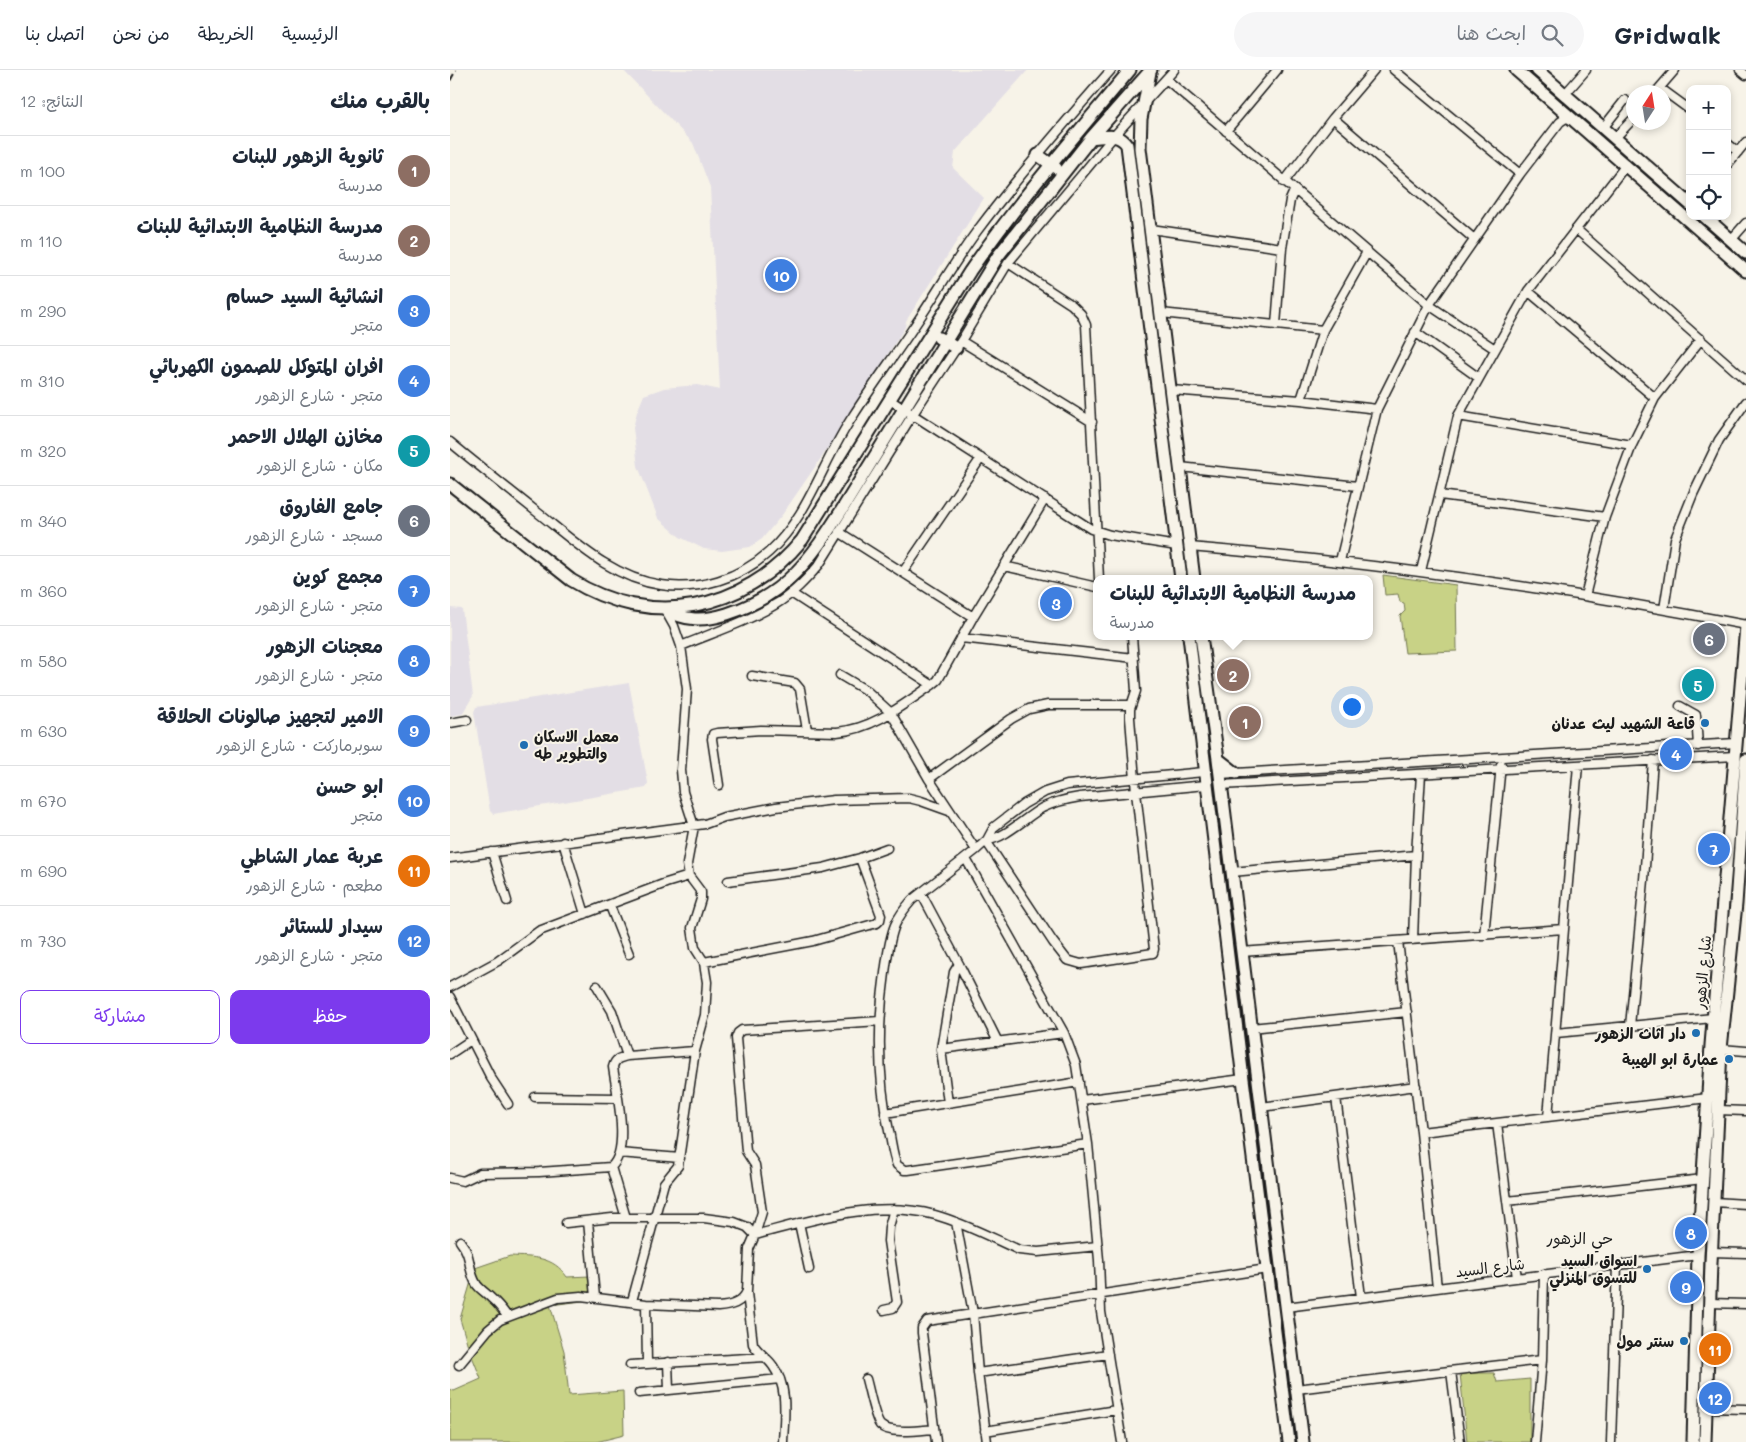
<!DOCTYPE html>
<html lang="ar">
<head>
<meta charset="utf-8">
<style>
	:root { --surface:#fff; --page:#f6f6f7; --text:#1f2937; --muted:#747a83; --line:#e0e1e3; --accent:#7c3aed }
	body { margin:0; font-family:Mali,"Playpen Sans Arabic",sans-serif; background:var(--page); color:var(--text); direction:rtl }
	.controls { position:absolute; right:15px; top:15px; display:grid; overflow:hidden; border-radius:10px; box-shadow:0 2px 8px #0003 }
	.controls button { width:45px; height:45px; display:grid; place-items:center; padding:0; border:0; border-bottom:1px solid var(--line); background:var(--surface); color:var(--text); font:25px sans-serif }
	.compass { position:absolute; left:1176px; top:15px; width:45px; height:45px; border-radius:50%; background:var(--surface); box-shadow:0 2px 8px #0003; rotate:12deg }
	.you { position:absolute; left:901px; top:636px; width:18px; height:18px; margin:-12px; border:4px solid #fff; border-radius:50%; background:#1a73e8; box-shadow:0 0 0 8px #1a73e833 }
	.badge { display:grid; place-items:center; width:32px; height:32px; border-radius:50%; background:var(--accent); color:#fff; font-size:16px; font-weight:700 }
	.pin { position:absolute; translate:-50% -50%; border:2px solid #fff; box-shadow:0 1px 5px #0006 }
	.popup { position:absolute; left:643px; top:505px; width:280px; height:65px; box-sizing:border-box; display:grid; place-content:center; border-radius:10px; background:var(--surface); filter:drop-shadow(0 1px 4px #0005); font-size:16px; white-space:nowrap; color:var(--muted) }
	.popup b { font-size:19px; color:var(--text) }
	.popup::after { content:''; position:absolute; left:50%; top:100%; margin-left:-10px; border:10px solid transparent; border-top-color:var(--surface) }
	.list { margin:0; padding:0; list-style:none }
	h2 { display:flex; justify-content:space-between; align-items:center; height:65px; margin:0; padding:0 20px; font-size:21px }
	h2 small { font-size:16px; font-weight:400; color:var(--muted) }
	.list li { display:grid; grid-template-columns:32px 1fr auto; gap:15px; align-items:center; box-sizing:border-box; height:70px; padding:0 20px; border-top:1px solid var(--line) }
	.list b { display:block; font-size:19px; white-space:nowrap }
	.list p { margin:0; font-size:16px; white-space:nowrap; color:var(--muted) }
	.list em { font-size:16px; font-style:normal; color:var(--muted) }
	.actions { display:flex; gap:10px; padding:15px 20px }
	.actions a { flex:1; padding:11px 0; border:1px solid var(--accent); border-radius:10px; text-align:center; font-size:18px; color:var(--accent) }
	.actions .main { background:var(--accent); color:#fff }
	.icon { flex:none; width:28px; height:28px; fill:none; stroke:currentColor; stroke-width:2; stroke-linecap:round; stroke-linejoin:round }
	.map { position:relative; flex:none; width:1296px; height:1372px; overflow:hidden; direction:ltr }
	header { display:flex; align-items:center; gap:30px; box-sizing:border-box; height:70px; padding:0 25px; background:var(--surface); border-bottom:1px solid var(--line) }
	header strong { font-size:24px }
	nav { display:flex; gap:28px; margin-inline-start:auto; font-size:18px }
	.search { width:350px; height:45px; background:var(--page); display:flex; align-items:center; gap:12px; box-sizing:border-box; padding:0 18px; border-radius:28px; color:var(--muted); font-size:19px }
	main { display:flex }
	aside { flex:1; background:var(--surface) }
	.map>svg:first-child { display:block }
	.built { fill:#e3dee5 }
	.green { fill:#c8d286; stroke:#727751 }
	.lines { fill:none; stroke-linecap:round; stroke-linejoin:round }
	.street-casing { stroke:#1c1c1c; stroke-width:11 }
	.secondary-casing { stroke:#1c1c1c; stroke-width:15 }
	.street { stroke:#f7f3e8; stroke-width:8 }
	.secondary { stroke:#f7f3e8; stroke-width:11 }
	.rail { stroke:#1c1c1c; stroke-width:2; stroke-dasharray:8 4; stroke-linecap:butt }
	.poi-dot { fill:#1f6fb2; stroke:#f7f3e8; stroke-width:2 }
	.labels { text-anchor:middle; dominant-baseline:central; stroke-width:4; stroke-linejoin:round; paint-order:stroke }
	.poi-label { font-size:15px; font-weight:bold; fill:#1c1c1c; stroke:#f7f3e8; text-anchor:end }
	.street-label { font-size:15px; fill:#1c1c1c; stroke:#f7f3e8 }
	.neighbourhood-label { font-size:16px; fill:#1c1c1c; stroke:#f7f3e8 }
</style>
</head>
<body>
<header>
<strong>Gridwalk</strong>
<div class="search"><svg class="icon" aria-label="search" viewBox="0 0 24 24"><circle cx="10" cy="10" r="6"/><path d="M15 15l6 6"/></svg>ابحث هنا</div>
<nav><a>الرئيسية</a><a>الخريطة</a><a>من نحن</a><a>اتصل بنا</a></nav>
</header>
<main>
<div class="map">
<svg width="1296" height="1372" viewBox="0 0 1296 1372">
	<rect width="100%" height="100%" fill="#f7f3e8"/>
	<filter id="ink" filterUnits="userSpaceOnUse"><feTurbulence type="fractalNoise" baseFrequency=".02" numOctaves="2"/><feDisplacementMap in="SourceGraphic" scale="10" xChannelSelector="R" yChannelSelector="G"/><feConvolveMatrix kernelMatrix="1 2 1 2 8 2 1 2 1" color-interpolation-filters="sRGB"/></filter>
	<g filter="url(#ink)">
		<path class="built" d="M173 0H578L505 82 503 98 534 128 456 251 455 257 393 356 332 445 312 469 300 477 272 481 254 479 230 467 208 448 188 396 183 358 187 342 194 325 214 318 247 315 270 320 260 117 243 73Z
			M0 538 12 539 23 626 12 644 0 646Z
			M179 613 198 713 196 718 43 744 40 741 24 642 26 637Z"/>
		<path class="green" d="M933 505 1006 515 1007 581 955 583 950 546 955 541 954 533 950 532 948 524 935 525Z
			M60 1186C83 1187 103 1186 117 1207L140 1206 141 1230 100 1235 114 1281 119 1325 173 1321 174 1365 146 1372H0V1319L4 1321 31 1309 18 1276 10 1249 25 1198Z
			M1010 1303H1044L1047 1312 1080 1309V1372H1017Z"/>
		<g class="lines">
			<g class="street-casing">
				<path id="street" d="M944 0 1070 104
					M1290 0 1296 5
					M716 9 979 235 1045 279
					M1210 18 1240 40
					M1206 22 1225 0
					M1115 24 1136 0
					M883 48 1024 169
					M1153 58 1175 30
					M776 61 827 0
					M1165 68 1184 48
					M1277 73 1288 82
					M1277 95 1296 72
					M834 112 883 48 924 0
					M701 159 832 178
					M1126 159 1296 310
					M1281 170 1296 153
					M558 193 622 235 631 244 636 255 649 509
					M1078 221 1205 328
					M711 243 873 260
					M826 255 832 178 840 130 844 121
					M965 262 1029 308
					M511 271 642 352
					M721 320 851 330 927 339
					M440 330 641 459 660 465 727 476
					M851 330 873 260 917 182
					M1008 346 1182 375
					M0 372C29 396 58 419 87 442 125 472 162 508 211 515 249 521 290 508 319 482 359 446 373 390 403 346 422 316 443 288 463 258 485 226 504 192 527 161 569 105 615 52 661 0
					M730 397 908 416
					M990 425 1155 447
					M389 462 523 547
					M740 477C927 493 1112 519 1296 555
					M890 491 927 339 979 235 1070 104 1110 52 1116 48 1123 50
					M554 496 647 517
					M971 501 1008 346 1078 221 1176 95
					M453 502 531 388
					M341 523 482 615
					M1135 526 1155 447 1182 375 1205 328 1251 269
					M1214 539 1225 469 1243 424 1269 370 1296 332
					M511 568 684 588
					M231 576C262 563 297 552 326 534 343 524 356 510 369 495L463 344 511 271 558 193 664 66 724 0
					M390 605 417 621 441 643 479 709 526 780
					M302 606 345 613 350 619 357 660
					M1230 636 1246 645 1248 676
					M0 653 17 650
					M770 704 1286 673
					M479 709 561 649 579 639 598 635H681
					M269 715 262 669 263 664 267 663 311 660 387 662C423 659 453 635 482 615L488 610 523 547 595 429
					M771 715 1285 686
					M537 770C554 769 576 747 592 738 604 732 617 729 630 727L756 715
					M536 771 603 872 617 890 631 894 703 883 704 879 686 722 680 648V639L686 621 682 566
					M113 772 135 844
					M42 782 57 831
					M0 788 255 754 274 747 326 737 384 730 459 728 471 731 499 741
					M516 789 614 963 626 995 638 1074 649 1190 651 1242 672 1372
					M782 802 966 785
					M278 811 373 798 410 788 437 778
					M471 823 509 894 548 972
					M160 836 179 884
					M1034 865 1051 695
					M963 870 966 785 971 704
					M948 871 971 1062
					M791 882 1114 859
					M254 892 363 871 427 853 430 850 431 845 410 788
					M147 916 162 941 177 986
					M0 917 48 891 89 861 216 813 239 806
					M0 927 41 1008 58 1034
					M1180 956 1194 810 1203 690
					M801 958 957 942
					M1106 963 1263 948
					M491 979 614 963
					M1271 979 1296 981
					M0 984 21 970
					M85 1027 168 1028
					M886 1027 911 1227
					M632 1030 793 1009
					M498 1033 491 979 504 902 509 894
					M811 1037 966 1016
					M1268 1040 1296 1041
					M435 1043 629 1012
					M1098 1047 1128 695
					M1047 1053 1067 1208
					M638 1074 458 1100H454L447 1095C443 1086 442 1076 440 1066 428 1012 427 958 435 903 437 888 439 870 445 855 449 846 455 838 462 830L526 780 537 770 544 757 574 734 595 722 617 715 754 702
					M169 1083 230 1088
					M161 1097 176 1148
					M0 1108 13 1111 30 1103 89 1102 161 1097C181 1080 166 1020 163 997 165 989 169 988 177 986L245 981
					M1057 1131 1253 1109
					M1264 1132 1296 1134
					M138 1151 145 1227
					M506 1152 523 1243 528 1303 537 1372
					M116 1153 162 1148H254L284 1152 297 1157 305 1165
					M349 1153 359 1199
					M305 1165C363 1150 425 1129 485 1145 514 1153 542 1168 569 1180L588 1182 648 1176
					M10 1171C23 1187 17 1200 27 1215 31 1220 36 1223 41 1228 47 1233 52 1239 57 1246
					M1261 1182 1296 1183
					M987 1218 971 1062 1258 1028
					M297 1223 303 1274C308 1283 317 1287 323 1296 339 1318 334 1347 333 1372
					M182 1231 214 1113 228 1096 245 981 255 945 257 912 255 900 254 892 245 878 242 858 251 829V822L239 806 237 794 244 756 233 722 231 700 237 619 231 576 224 556 215 540
					M1259 1233 1296 1234
					M196 1234 197 1293
					M836 1237 1248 1185
					M434 1240 443 1238 447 1232 438 1171 439 1157 444 1139
					M218 1292 219 1320
					M9 1295 38 1260 50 1250 108 1228 131 1226 196 1234 268 1237C281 1236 292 1233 297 1221L299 1179 305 1165 312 1142 305 1095 296 1081 286 968 288 963 292 960 430 951
					M180 1295 315 1287
					M1001 1301 1010 1372
					M528 1303 658 1284
					M416 1309C419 1319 424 1347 430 1355 439 1365 471 1360 484 1359
					M846 1319 1092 1290
					M189 1323 330 1309
					M1256 1338 1296 1339
					M535 1361 666 1340
					M486 1372 472 1263V1258L477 1251 817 1199
					M1085 1372 1092 1290 1094 1204
					M1161 1372 1167 1195"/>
			</g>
			<g class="secondary-casing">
				<path id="secondary" d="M1066 0 1296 201
					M1087 0 1240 134
					M700 2 691 49 690 78 744 509
					M641 68C655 67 669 62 677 75L731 509
					M588 85 606 98
					M1254 146 1296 183
					M489 268 506 278
					M0 414 121 510C200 559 293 542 352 470L520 201C569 130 625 66 680 0
					M214 538C235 552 254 551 277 544 337 525 361 488 393 438L548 186 641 68 701 0
					M739 566 793 1009 839 1372
					M751 566 768 689 853 1372
					M768 689 786 703
					M1243 1372 1248 1185 1261 975 1296 556
					M1255 1372 1261 1193 1271 979 1286 834 1296 690"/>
			</g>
			<use href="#street" class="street"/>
			<use href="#secondary" class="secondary"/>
			<path class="rail" d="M0 11 6 0"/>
		</g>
	</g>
	<g class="poi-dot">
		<circle cx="1255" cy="653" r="5"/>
		<circle cx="74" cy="675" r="5"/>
		<circle cx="1246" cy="963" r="5"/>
		<circle cx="1279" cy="989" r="5"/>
		<circle cx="1197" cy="1199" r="5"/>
		<circle cx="1234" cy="1271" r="5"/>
	</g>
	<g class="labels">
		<g class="poi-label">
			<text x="1245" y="653">قاعة الشهيد ليث عدنان</text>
			<text x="84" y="666" text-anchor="start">معمل الاسكان<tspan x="84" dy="17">والتطوير طه</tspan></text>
			<text x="1236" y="963">دار اثاث الزهور</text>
			<text x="1269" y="989">عمارة ابو الهيبة</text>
			<text x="1187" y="1190">اسواق السيد<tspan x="1187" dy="17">للتسوق المنزلي</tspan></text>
			<text x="1224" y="1271">سنتر مول</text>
		</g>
		<g class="street-label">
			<text transform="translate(1252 902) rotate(-85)">شارع الزهور</text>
			<text transform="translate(1040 1197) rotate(-7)">شارع السيد</text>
		</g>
		<g class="neighbourhood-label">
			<text x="1130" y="1167">حي الزهور</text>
		</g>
	</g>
</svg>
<div class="controls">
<button>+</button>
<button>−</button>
<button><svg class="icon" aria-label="locate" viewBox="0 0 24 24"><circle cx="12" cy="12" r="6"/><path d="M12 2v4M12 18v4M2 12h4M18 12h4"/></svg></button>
</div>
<svg class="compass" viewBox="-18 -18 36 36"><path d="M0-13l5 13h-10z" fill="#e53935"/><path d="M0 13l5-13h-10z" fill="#747a83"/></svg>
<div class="you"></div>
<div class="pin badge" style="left:795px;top:652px;background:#8d6e63">1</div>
<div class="pin badge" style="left:783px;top:605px;background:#8d6e63">2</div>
<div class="popup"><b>مدرسة النظامية الابتدائية للبنات</b>مدرسة</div>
<div class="pin badge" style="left:606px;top:533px;background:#3f7fe0">3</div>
<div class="pin badge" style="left:1226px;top:684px;background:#3f7fe0">4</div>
<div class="pin badge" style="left:1248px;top:615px;background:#0f9aa8">5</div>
<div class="pin badge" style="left:1259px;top:569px;background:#6b7280">6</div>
<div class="pin badge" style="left:1264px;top:779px;background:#3f7fe0">7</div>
<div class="pin badge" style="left:1241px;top:1163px;background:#3f7fe0">8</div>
<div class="pin badge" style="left:1236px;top:1217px;background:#3f7fe0">9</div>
<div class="pin badge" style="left:331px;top:205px;background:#3f7fe0">10</div>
<div class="pin badge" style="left:1265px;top:1279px;background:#e8710a">11</div>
<div class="pin badge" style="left:1265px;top:1328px;background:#3f7fe0">12</div>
</div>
<aside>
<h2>بالقرب منك<small>النتائج: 12</small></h2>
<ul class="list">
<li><span class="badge" style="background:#8d6e63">1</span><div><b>ثانوية الزهور للبنات</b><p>مدرسة</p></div><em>100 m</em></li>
<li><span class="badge" style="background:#8d6e63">2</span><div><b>مدرسة النظامية الابتدائية للبنات</b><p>مدرسة</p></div><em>110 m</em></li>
<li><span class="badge" style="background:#3f7fe0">3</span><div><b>انشائية السيد حسام</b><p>متجر</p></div><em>290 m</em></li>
<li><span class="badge" style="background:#3f7fe0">4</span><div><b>افران المتوكل للصمون الكهربائي</b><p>متجر · شارع الزهور</p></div><em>310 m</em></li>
<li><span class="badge" style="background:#0f9aa8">5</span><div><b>مخازن الهلال الاحمر</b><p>مكان · شارع الزهور</p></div><em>320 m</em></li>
<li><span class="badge" style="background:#6b7280">6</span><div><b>جامع الفاروق</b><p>مسجد · شارع الزهور</p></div><em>340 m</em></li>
<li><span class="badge" style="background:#3f7fe0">7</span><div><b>مجمع كوين</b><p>متجر · شارع الزهور</p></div><em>360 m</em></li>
<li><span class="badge" style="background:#3f7fe0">8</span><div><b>معجنات الزهور</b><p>متجر · شارع الزهور</p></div><em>580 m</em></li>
<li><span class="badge" style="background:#3f7fe0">9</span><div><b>الامير لتجهيز صالونات الحلاقة</b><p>سوبرماركت · شارع الزهور</p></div><em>630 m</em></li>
<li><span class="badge" style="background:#3f7fe0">10</span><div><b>ابو حسن</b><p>متجر</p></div><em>670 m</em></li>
<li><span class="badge" style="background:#e8710a">11</span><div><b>عربة عمار الشاطي</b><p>مطعم · شارع الزهور</p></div><em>690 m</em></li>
<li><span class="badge" style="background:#3f7fe0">12</span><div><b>سيدار للستائر</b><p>متجر · شارع الزهور</p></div><em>730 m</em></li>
</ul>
<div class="actions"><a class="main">حفظ</a><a>مشاركة</a></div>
</aside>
</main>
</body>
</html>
